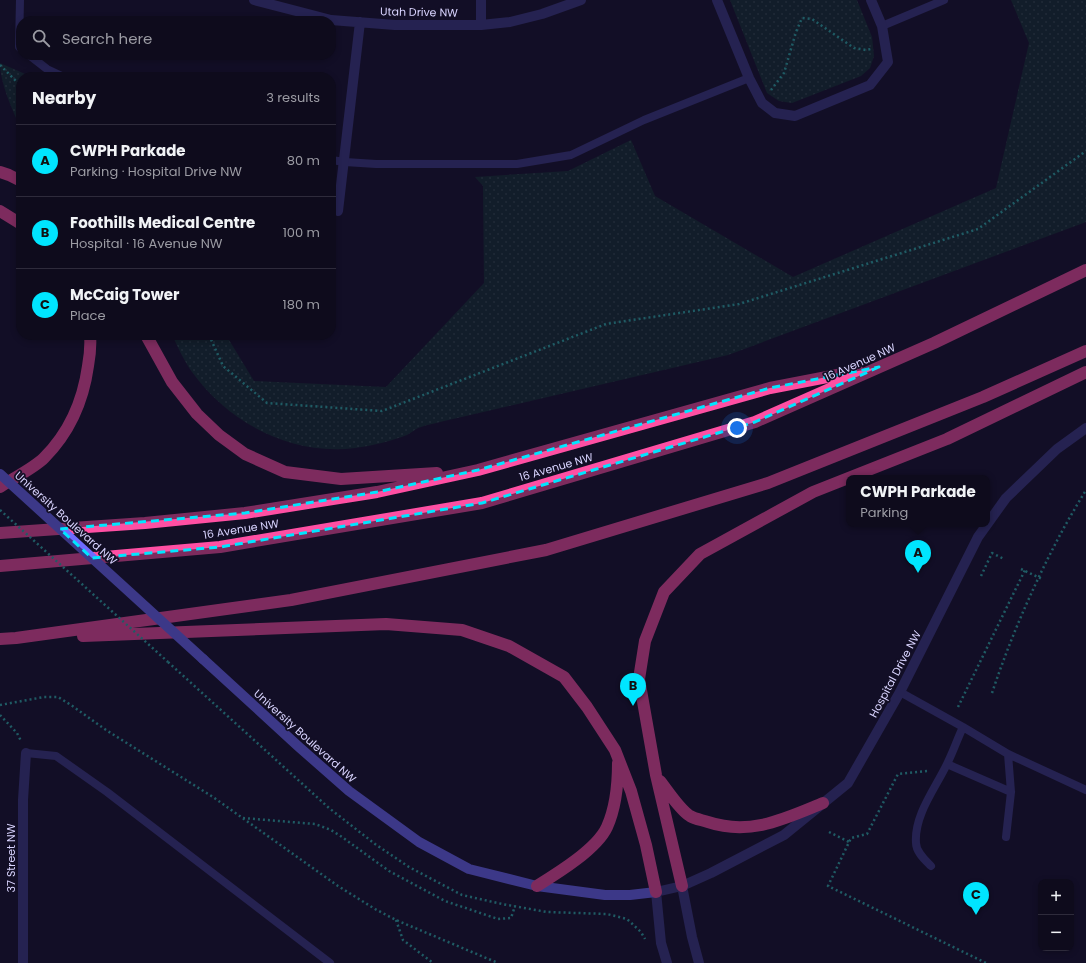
<!DOCTYPE html>
<html lang="en">
<head>
<meta charset="utf-8">
<style>
	:root { --surface:#0e0b1c; --page:#171425; --text:#f1f3f6; --muted:#9b9ba3; --line:#2e2b3b; --accent:#00e5ff }
	body { margin:0; font-family:Poppins,sans-serif; background:var(--page); color:var(--text) }
	.controls { position:absolute; right:12px; bottom:12px; display:grid; overflow:hidden; border-radius:8px; box-shadow:0 2px 6px #0003 }
	.controls button { width:36px; height:36px; display:grid; place-items:center; padding:0; border:0; border-bottom:1px solid var(--line); background:var(--surface); color:var(--text); font:20px sans-serif }
	.you { position:absolute; left:737px; top:428px; width:14px; height:14px; margin:-10px; border:3px solid #fff; border-radius:50%; background:#1a73e8; box-shadow:0 0 0 6px #1a73e833 }
	.badge { display:grid; place-items:center; width:26px; height:26px; border-radius:50%; background:var(--accent); color:#111; font-size:13px; font-weight:700 }
	.pin { position:absolute; translate:-50% -33px; filter:drop-shadow(0 1px 2px #0008) }
	.pin::after { content:''; position:absolute; top:21px; width:14px; height:12px; background:inherit; clip-path:polygon(0 0,100% 0,50% 100%) }
	.popup { position:absolute; left:846px; top:475px; width:144px; height:52px; box-sizing:border-box; display:grid; place-content:center; border-radius:8px; background:var(--surface); filter:drop-shadow(0 1px 3px #0005); font-size:13px; white-space:nowrap; color:var(--muted) }
	.popup b { font-size:15px; color:var(--text) }
	.popup::after { content:''; position:absolute; left:50%; top:100%; margin-left:-8px; border:8px solid transparent; border-top-color:var(--surface) }
	.list { margin:0; padding:0; list-style:none }
	h2 { display:flex; justify-content:space-between; align-items:center; height:52px; margin:0; padding:0 16px; font-size:17px }
	h2 small { font-size:13px; font-weight:400; color:var(--muted) }
	.list li { display:grid; grid-template-columns:26px 1fr auto; gap:12px; align-items:center; box-sizing:border-box; height:72px; padding:0 16px; border-top:1px solid var(--line) }
	.list b { display:block; font-size:15px; white-space:nowrap }
	.list p { margin:0; font-size:13px; white-space:nowrap; color:var(--muted) }
	.list em { font-size:13px; font-style:normal; color:var(--muted) }
	.icon { flex:none; width:22px; height:22px; fill:none; stroke:currentColor; stroke-width:2; stroke-linecap:round; stroke-linejoin:round }
	.map { position:relative; flex:none; width:1086px; height:963px; overflow:hidden }
	.search { position:absolute; background:var(--surface); box-shadow:0 2px 6px #0003; left:16px; top:16px; width:320px; height:44px; display:flex; align-items:center; gap:10px; box-sizing:border-box; padding:0 14px; border-radius:16px; color:var(--muted); font-size:15px }
	.panel { position:absolute; background:var(--surface); box-shadow:0 2px 6px #0003; left:16px; top:72px; width:320px; height:268px; border-radius:16px }
	.map>svg:first-child { display:block }
	.grass { fill:url(#grass-dots) }
	.lines { fill:none; stroke-linecap:round; stroke-linejoin:round }
	.path { stroke:#2fb8b0; stroke-width:2.5; stroke-dasharray:2 3; stroke-linecap:butt }
	.lane { stroke:#3d3a85; stroke-width:8 }
	.street { stroke:#3d3a85; stroke-width:10 }
	.secondary { stroke:#6f6bff; stroke-width:10 }
	.highway { stroke:#ff4fa3; stroke-width:12 }
	.path-bridge { stroke:#2fb8b0; stroke-width:2.5; stroke-dasharray:2 3; stroke-linecap:butt }
	.secondary-bridge { stroke:#6f6bff; stroke-width:10 }
	.marked { fill:none; stroke:#00e5ff; stroke-width:3; stroke-dasharray:8 5; stroke-linejoin:round }
	.labels { text-anchor:middle; dominant-baseline:central; stroke-width:3.5; stroke-linejoin:round; paint-order:stroke }
	.street-label { font-size:11px; fill:#d9d4ff; stroke:#130f26 }
</style>
</head>
<body>
<div class="map">
<svg width="1086" height="963" viewBox="0 0 1086 963">
	<defs>
		<pattern id="grass-dots" width="8" height="8" patternUnits="userSpaceOnUse"><rect width="8" height="8" fill="#12302f"/><path d="M2 2h.1M6 6h.1" fill="none" stroke="#344d4e" stroke-width="1.8" stroke-linecap="round"/></pattern>
	</defs>
	<rect width="100%" height="100%" fill="#130f26"/>
	<path class="grass" d="M730 0H857L872 37 874 56 870 68 861 76 792 103 779 101 767 93Z
		M1011 0H1086V222L728 355 453 419C441 422 429 424 418 428 414 430 411 433 407 435 391 441 372 446 355 448 291 456 229 423 192 372 184 361 178 347 172 335H226L254 381 386 387 484 283 483 186 475 177 568 171 631 140 655 196 793 277 996 188 1029 43Z
		M0 63 32 77H21V128C12 110 0 82 0 63Z"/>
	<g class="lines">
		<path class="path" d="M0 65 21 86
			M771 90 784 73 796 32 802 18 812 19 854 48 866 50 871 49
			M209 335 223 366 267 403 382 411 606 324 739 304 978 229 1086 151
			M1021 569 1042 579
			M981 576 992 553 1004 559
			M168 662 329 808 375 844 409 867 462 895 502 904 547 912 607 914 627 919 641 932 645 939
			M992 693C1010 639 1033 586 1060 535 1068 520 1077 505 1086 490
			M0 705 44 697H58L71 705 106 730 213 797 338 886 375 909 396 920 498 963
			M958 707 1025 570
			M0 715 17 733 21 741
			M927 771 898 774 867 834 851 838 828 886 986 963
			M243 818 315 824 331 830 342 837 389 871 445 901 498 919 511 918 515 906
			M829 832 849 842
			M396 920 403 940 433 963"/>
		<path class="lane" d="M20 0 19 47 21 49
			M882 26 944 0
			M29 55 47 69 64 77
			M331 160 345 162 376 164H517L571 155 644 120 749 78
			M900 692 963 727C957 740 953 752 947 764 935 789 914 815 916 843 916 852 925 860 931 866
			M963 727 1008 754 1011 792 1006 837
			M26 753 56 756 107 792 330 963
			M1008 754 1086 790
			M947 764 1011 792"/>
		<path class="street" d="M254 0 331 20 395 25H481L510 22 542 14 581 0
			M481 0V25
			M717 0 749 78 762 103 775 113 795 116 870 85 888 62 882 26 871 0
			M338 211 360 22
			M682 886 692 937 699 963
			M23 963V800L26 753
			M667 963 661 943 656 892 682 886 711 873 784 835 848 783 900 692 978 537 1006 498 1057 449 1086 428"/>
		<path class="secondary" d="M203 659 299 747 349 791 419 842 469 869 537 886 605 895H630L656 892"/>
		<path class="highway" d="M0 172 9 175 21 181
			M0 211 21 224
			M146 335 172 382 197 414 219 435 245 454 285 472 341 479 437 473
			M0 487C12 479 34 468 44 458 70 432 83 402 88 366 90 355 91 346 90 335
			M0 533 145 523 245 513 377 492 478 470 770 388 858 371
			M0 566 220 547 482 503 755 422 934 343 1086 270
			M83 636 386 624 462 630 509 646 564 677 587 707 615 750 631 791 646 845 656 892
			M0 639 16 638 291 600 546 550 768 483 983 397 1086 351
			M660 781C668 791 679 809 690 816 695 819 702 820 708 822 750 836 784 819 823 803
			M537 886C558 873 597 849 607 827 616 807 618 784 618 763
			M682 886 656 775 639 679 645 641 664 592 700 554 813 492 947 439 1086 372"/>
		<path class="path-bridge" d="M0 510 168 662"/>
		<path class="secondary-bridge" d="M0 474 203 659"/>
	</g>
	<path d="M0 0H1086V963H0ZM879 367 755 422 482 503 220 547 92 558 60 529 245 513 377 492 478 470 770 388Z" fill="#130f26" fill-opacity=".55" fill-rule="evenodd"/>
	<path class="marked" d="M879 367 755 422 482 503 220 547 92 558 60 529 245 513 377 492 478 470 770 388Z"/>
	<g class="labels">
		<g class="street-label">
			<text transform="translate(419 12) rotate(1)">Utah Drive NW</text>
			<text transform="translate(860 362) rotate(-24)">16 Avenue NW</text>
			<text transform="translate(556 467) rotate(-16)">16 Avenue NW</text>
			<text transform="translate(66 518) rotate(42)">University Boulevard NW</text>
			<text transform="translate(241 529) rotate(-9)">16 Avenue NW</text>
			<text transform="translate(895 674) rotate(-62)">Hospital Drive NW</text>
			<text transform="translate(305 736) rotate(42)">University Boulevard NW</text>
			<text transform="translate(11 858) rotate(-90)">37 Street NW</text>
		</g>
	</g>
</svg>
<div class="controls">
<button>+</button>
<button>−</button>
</div>
<div class="you"></div>
<div class="pin badge" style="left:918px;top:573px">A</div>
<div class="popup"><b>CWPH Parkade</b>Parking</div>
<div class="pin badge" style="left:633px;top:706px">B</div>
<div class="pin badge" style="left:976px;top:915px">C</div>
<div class="search"><svg class="icon" aria-label="search" viewBox="0 0 24 24"><circle cx="10" cy="10" r="6"/><path d="M15 15l6 6"/></svg>Search here</div>
<section class="panel">
<h2>Nearby<small>3 results</small></h2>
<ul class="list">
<li><span class="badge">A</span><div><b>CWPH Parkade</b><p>Parking · Hospital Drive NW</p></div><em>80 m</em></li>
<li><span class="badge">B</span><div><b>Foothills Medical Centre</b><p>Hospital · 16 Avenue NW</p></div><em>100 m</em></li>
<li><span class="badge">C</span><div><b>McCaig Tower</b><p>Place</p></div><em>180 m</em></li>
</ul>
</section>
</div>
</body>
</html>
